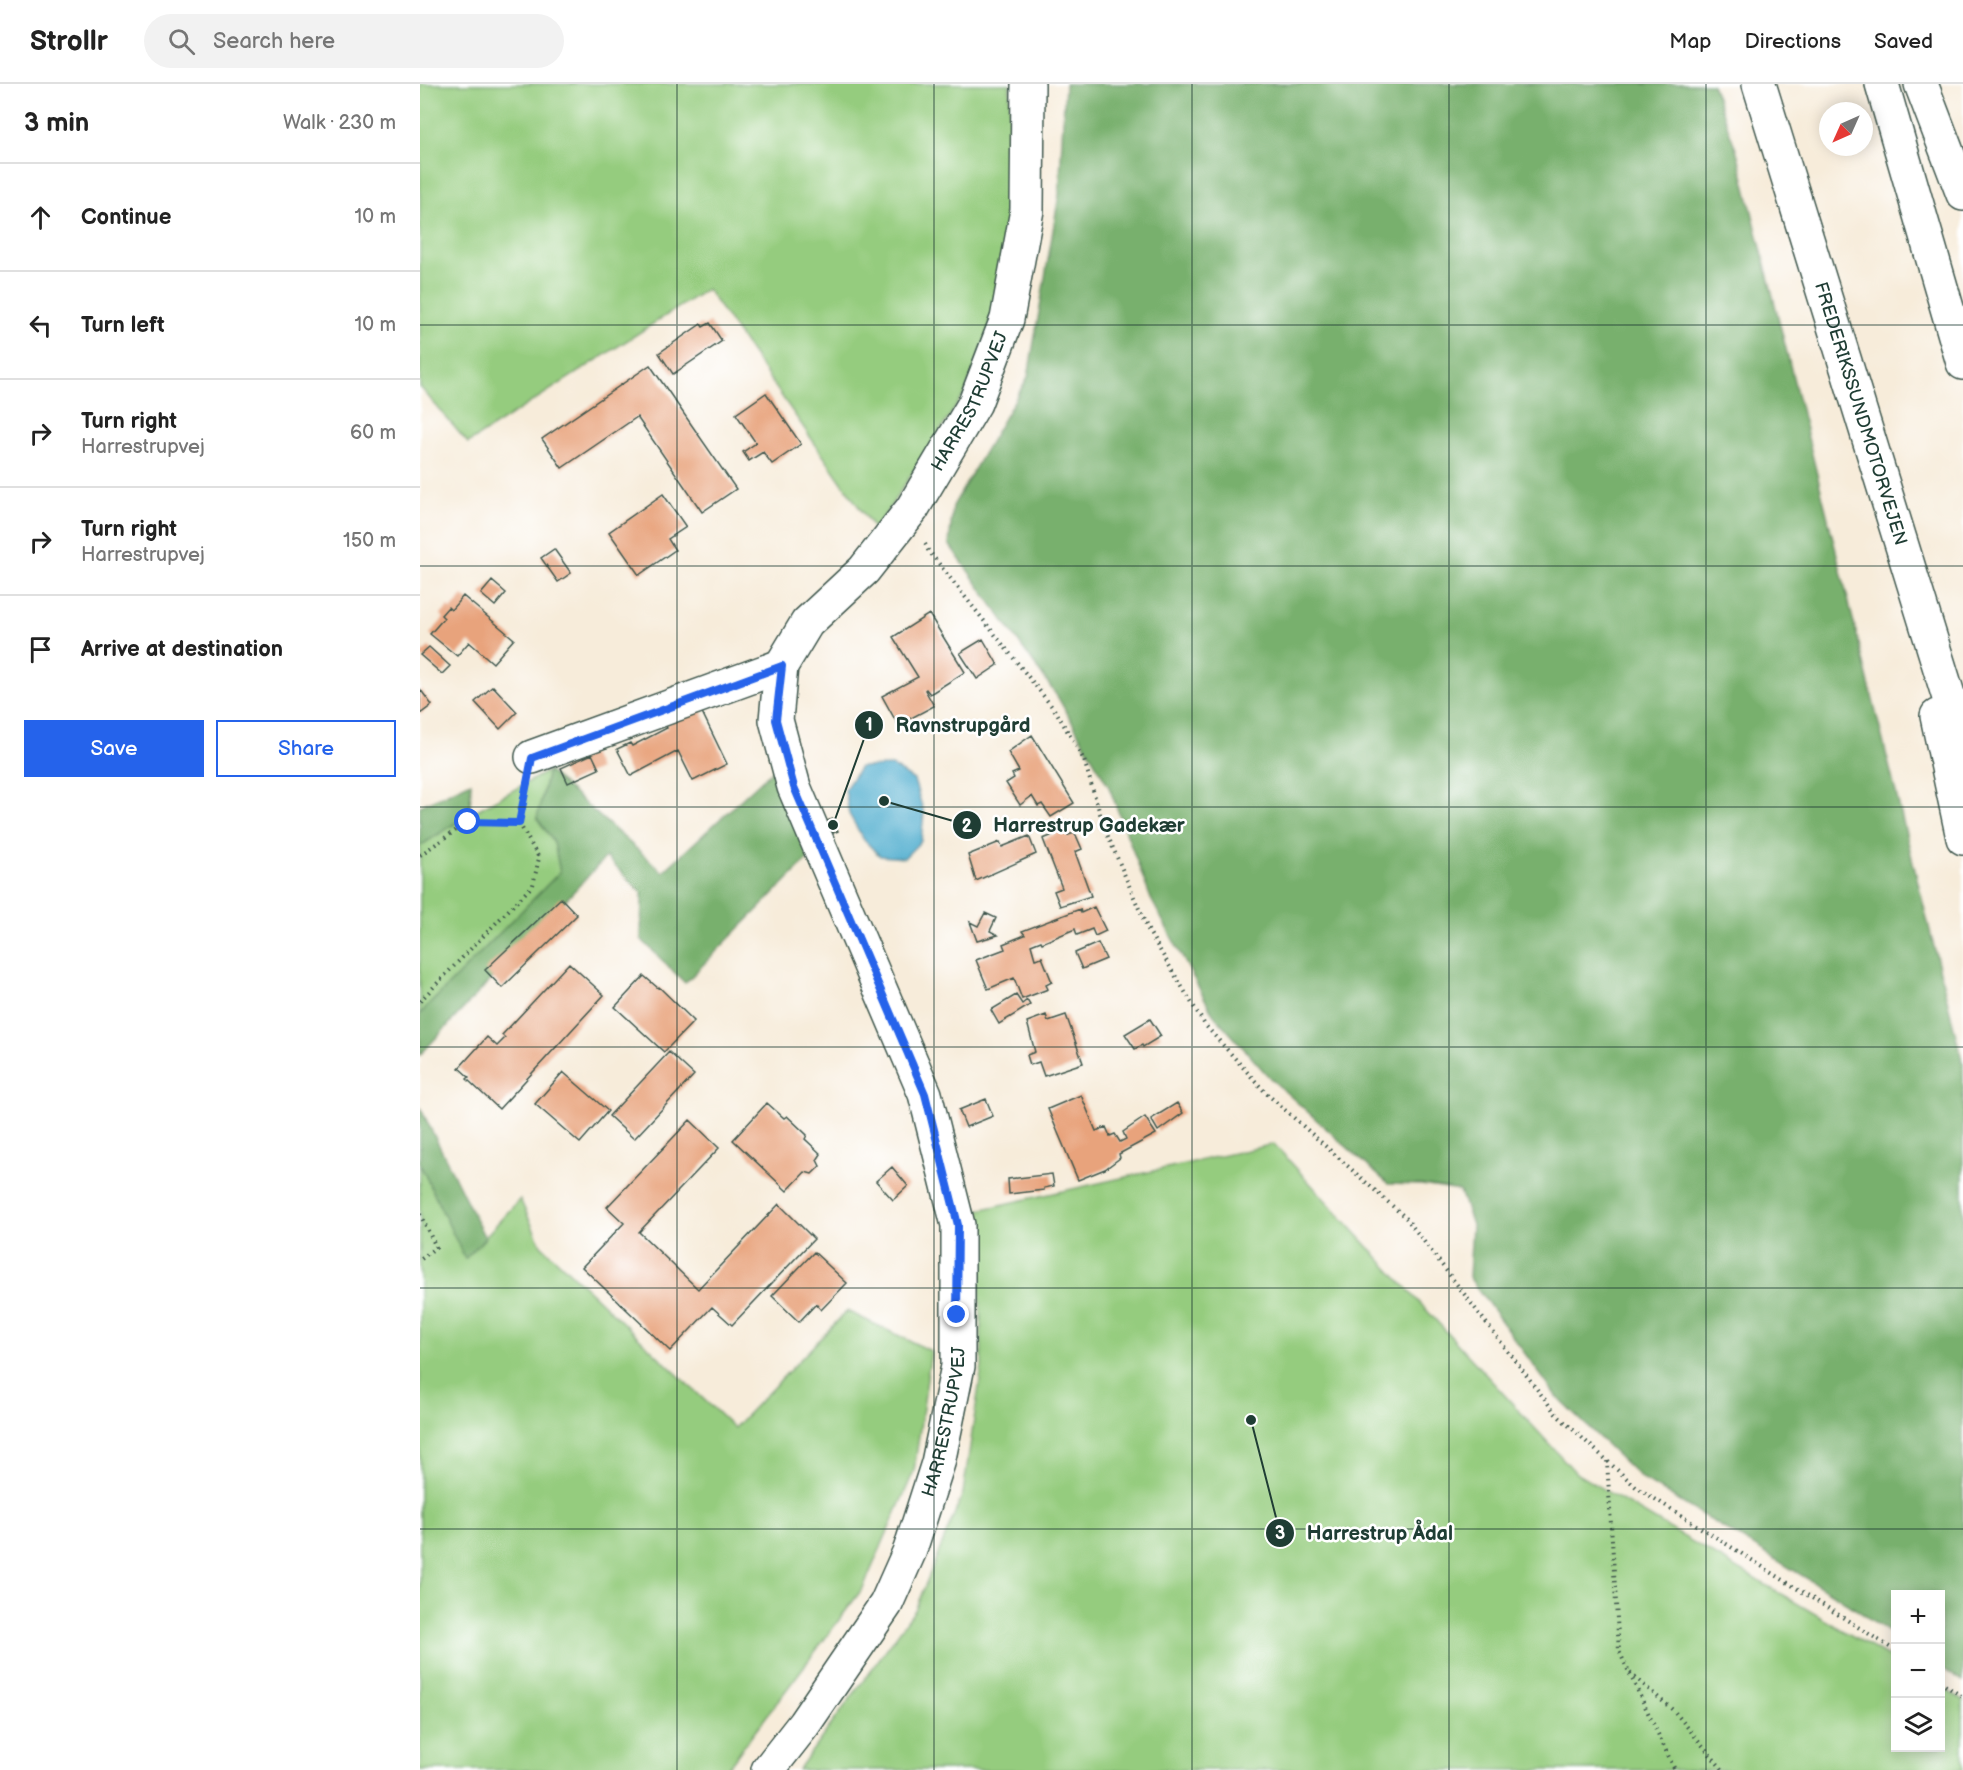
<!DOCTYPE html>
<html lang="en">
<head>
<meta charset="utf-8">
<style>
	:root { --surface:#fff; --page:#f2f2f2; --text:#222; --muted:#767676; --line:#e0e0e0; --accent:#2563eb }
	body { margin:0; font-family:"Balsamiq Sans",sans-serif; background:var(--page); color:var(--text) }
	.controls { position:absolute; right:18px; bottom:18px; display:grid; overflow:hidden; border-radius:0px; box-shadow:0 3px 15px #0003 }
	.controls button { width:54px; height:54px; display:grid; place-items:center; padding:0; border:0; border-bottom:2px solid var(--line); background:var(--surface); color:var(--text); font:30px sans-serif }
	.compass { position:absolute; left:1399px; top:18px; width:54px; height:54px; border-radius:50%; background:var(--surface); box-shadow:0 3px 15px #0003; rotate:225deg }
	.stop { position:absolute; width:18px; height:18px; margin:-14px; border:4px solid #2563eb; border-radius:50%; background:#fff }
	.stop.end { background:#2563eb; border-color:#fff; box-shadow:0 2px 6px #0008 }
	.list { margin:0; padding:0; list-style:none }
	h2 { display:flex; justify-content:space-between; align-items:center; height:78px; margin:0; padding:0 24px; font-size:26px }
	h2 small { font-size:20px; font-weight:400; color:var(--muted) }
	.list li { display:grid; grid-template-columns:39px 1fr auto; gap:18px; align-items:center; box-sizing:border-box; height:108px; padding:0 24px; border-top:2px solid var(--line) }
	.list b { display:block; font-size:22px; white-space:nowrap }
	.list p { margin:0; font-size:20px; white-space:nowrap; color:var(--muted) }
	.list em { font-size:20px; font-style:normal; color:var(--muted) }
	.actions { display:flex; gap:12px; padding:18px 24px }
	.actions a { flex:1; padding:14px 0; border:2px solid var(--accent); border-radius:0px; text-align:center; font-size:21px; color:var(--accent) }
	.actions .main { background:var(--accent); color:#fff }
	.icon { flex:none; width:33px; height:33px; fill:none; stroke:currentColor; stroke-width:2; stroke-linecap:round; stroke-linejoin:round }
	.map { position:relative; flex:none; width:1543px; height:1686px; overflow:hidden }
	header { display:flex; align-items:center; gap:36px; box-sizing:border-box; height:84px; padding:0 30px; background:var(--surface); border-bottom:2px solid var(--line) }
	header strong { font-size:28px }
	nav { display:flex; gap:33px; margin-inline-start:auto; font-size:21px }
	.search { width:420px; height:54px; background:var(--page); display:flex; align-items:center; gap:15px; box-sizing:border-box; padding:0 21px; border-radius:33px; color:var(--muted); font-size:22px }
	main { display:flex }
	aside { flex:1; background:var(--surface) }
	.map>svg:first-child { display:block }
	.green { fill:#95cc7e; stroke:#5a8459; stroke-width:1.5 }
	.forest { fill:#78b06d; stroke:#4c7650; stroke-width:1.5 }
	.water { fill:#51aecf; stroke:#387682; stroke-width:1.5 }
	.building { fill:#e8a37c }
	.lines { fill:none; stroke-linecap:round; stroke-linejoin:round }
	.minor-casing { stroke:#3f574d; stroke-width:36 }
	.highway-casing { stroke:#3f574d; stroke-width:36 }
	.path { stroke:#3f574d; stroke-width:4; stroke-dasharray:1.5 4.5; stroke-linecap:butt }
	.minor { stroke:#fff; stroke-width:33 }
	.highway { stroke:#fff; stroke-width:33 }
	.route { stroke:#2563eb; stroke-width:8 }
	.grid { fill:none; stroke:#1f3d34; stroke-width:1.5; stroke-opacity:0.55 }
	.labels { text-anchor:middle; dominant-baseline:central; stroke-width:5; stroke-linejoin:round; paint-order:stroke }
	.street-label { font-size:18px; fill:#1f3d34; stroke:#fff }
	.leader { fill:none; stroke:#1f3d34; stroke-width:2 }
	.callout-dot { fill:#1f3d34; stroke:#fff; stroke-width:2 }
	.mark-label { font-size:18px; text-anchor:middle; font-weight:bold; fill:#fff }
	.callout-label { font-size:20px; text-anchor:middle; font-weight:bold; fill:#1f3d34; stroke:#fff; stroke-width:5; stroke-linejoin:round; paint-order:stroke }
</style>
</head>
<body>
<header>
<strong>Strollr</strong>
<div class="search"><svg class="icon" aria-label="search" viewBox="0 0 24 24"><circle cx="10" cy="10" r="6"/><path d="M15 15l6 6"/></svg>Search here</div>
<nav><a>Map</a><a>Directions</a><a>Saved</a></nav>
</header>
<main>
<aside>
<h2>3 min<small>Walk · 230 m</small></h2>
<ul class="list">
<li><svg class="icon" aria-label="ahead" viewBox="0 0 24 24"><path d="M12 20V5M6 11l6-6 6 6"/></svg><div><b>Continue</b></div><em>10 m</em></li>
<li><svg class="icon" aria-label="left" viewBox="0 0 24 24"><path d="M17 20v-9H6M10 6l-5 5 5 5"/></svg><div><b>Turn left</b></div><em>10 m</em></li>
<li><svg class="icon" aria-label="right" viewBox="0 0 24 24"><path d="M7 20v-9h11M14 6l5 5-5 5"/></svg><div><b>Turn right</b><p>Harrestrupvej</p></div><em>60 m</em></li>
<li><svg class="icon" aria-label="right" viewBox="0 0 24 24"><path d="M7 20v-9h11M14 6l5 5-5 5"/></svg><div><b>Turn right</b><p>Harrestrupvej</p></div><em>150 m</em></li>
<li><svg class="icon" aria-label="arrive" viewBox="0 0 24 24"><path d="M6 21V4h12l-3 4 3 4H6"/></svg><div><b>Arrive at destination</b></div></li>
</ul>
<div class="actions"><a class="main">Save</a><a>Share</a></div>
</aside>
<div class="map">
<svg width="1543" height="1686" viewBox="0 0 1543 1686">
	<rect width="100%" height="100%" fill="#fff"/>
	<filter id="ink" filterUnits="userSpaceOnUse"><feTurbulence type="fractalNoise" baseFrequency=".0167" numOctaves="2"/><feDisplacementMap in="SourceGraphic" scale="12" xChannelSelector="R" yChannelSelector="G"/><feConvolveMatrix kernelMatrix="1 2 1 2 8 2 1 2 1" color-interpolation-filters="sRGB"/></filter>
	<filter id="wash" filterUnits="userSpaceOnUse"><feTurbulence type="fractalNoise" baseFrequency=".008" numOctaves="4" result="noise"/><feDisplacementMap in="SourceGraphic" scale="24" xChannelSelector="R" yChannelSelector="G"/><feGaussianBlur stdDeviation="1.35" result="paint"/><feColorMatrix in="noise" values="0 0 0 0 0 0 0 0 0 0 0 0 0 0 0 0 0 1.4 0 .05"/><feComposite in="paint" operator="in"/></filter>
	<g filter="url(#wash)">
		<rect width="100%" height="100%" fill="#f7ecda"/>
		<path class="green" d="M0 0H590V127L575 228 545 309 455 446 287 205 48 359 0 303Z
			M128 687 117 734 134 758 140 788 0 930V762L50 730Z
			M854 1060 1157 1390 1475 1577 1476 1664H1520L1521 1603 1543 1616V1686H378L495 1526 543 1409 562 1282 558 1126Z
			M0 1080 45 1174 100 1115 121 1161 314 1344 427 1227 511 1267 494 1387 443 1504 306 1686H0Z"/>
		<path class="forest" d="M645 0H1292L1318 71 1543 980V1598L1521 1583 1520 1510H1476L1475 1552 1416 1512 1221 1394 1136 1312 1049 1193 1052 1141 1040 1107 1001 1101 968 1100 850 994 793 930 731 815 689 703 637 612 529 460 533 422 608 293 639 111Z
			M357 682 390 773 265 899 221 855 222 809 186 773 0 971V930L140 788 134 758 117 734 128 687 243 788Z
			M51 698 50 730 0 762V722Z
			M0 1023 65 1154 45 1175 0 1080Z"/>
		<path class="water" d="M472 682 494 696 504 729 501 757 484 774 460 772 444 756 429 730 425 705 440 683Z"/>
		<g id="blocks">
			<path class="building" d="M290 239 302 257 253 290 239 269 281 240 283 243Z
				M230 281 316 405 282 428 217 333 142 384 122 355Z
				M346 309 381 360 352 380 343 368 329 377 323 368 336 359 316 330Z
				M243 410 266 443 248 455 255 466 219 491 189 448Z
				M134 465 151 489 138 498 121 474Z
				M72 497 86 509 75 522 61 510Z
				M43 512 94 555 73 579 49 558 37 572 10 550 24 534 21 531 28 523 31 526Z
				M509 530 545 588 510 610 506 605 505 606 514 622 478 641 462 612 498 593 473 553Z
				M563 555 578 581 557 595 540 569Z
				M9 563 30 582 22 590 0 571Z
				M73 602 97 628 80 645 55 618Z
				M0 605 12 621 0 630Z
				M279 622 307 680 273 697 258 667 211 692 197 665 210 659 212 662 247 644 245 641Z
				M612 651 654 719 631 733 622 720 618 722 612 712 600 721 586 699 594 694 592 690 599 687 588 668Z
				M172 670 179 685 148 699 141 684Z
				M413 735 418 747 413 749 407 737Z
				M646 746 648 751 655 749 662 765 655 768 671 812 640 822 634 807 642 804 623 755Z
				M609 752 616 770 556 797 548 771 580 758 582 763Z
				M141 814 157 831 82 904 65 886Z
				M674 823 686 847 675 852 672 845 657 851 655 845 622 859 621 857 611 861 615 875 622 873 632 898 626 901 628 905 602 915 594 894 568 905 556 876 585 865 583 860 605 851 602 847 660 825 661 829Z
				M565 829 576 834 570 847 578 851 557 857 550 838 558 842Z
				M678 859 686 875 662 885 655 869Z
				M149 879 184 911 79 1025 47 995 49 993 39 984 67 953 77 962 85 954 82 951Z
				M224 892 238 904 239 903 274 937 244 968 195 923Z
				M596 911 602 920 607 916 610 921 579 940 571 926Z
				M626 931 628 937 646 931 663 979 624 992 619 978 610 981 607 971 615 968 607 938Z
				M730 935 741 952 723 963 722 961 715 965 705 950Z
				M249 968 274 991 214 1055 189 1032Z
				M143 988 188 1027 160 1059 115 1020Z
				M661 1011 676 1047 686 1043 690 1052 695 1050 700 1058 706 1055 703 1048 725 1033 736 1050 699 1070 700 1074 685 1085 658 1096 628 1025Z
				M566 1015 573 1032 546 1043 539 1026Z
				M347 1019 364 1034 367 1032 387 1051 385 1055 401 1070 397 1076 400 1082 392 1090 385 1088 367 1107 313 1056Z
				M757 1019 763 1029 738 1047 731 1035Z
				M270 1036 299 1064 219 1148 278 1205 359 1120 394 1155 312 1241 292 1223 250 1267 162 1183 204 1139 187 1123Z
				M472 1083 488 1102 473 1116 456 1097Z
				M632 1090 634 1102 624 1104V1106L589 1110 588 1095Z
				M394 1168 427 1199 401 1226 396 1220 379 1238 352 1212Z"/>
		</g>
	</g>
	<g filter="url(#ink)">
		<use href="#blocks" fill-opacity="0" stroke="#3f574d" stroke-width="1.5"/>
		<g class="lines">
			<g class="minor-casing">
				<g id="minor">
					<path d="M112 673 361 582"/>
					<path id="s1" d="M348 1686 384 1640 466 1520 490 1466 518 1379 538 1282V1141L505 1010 374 703 356 636 361 582 387 539 444 486 492 425 555 319 587 235 607 126 608 0"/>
				</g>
			</g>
			<g class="highway-casing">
				<g id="highway">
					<path id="s2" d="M1339 0 1543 659"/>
					<path d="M1462 0 1543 279"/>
					<path d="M1501 0 1543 110"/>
					<path d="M1517 632 1543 754"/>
				</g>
			</g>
			<path class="path" d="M505 460 508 466 637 629 664 676 684 743 729 848 785 941 846 1009 986 1134 1136 1330 1216 1403 1476 1567
				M0 771 48 738 99 739 106 704
				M0 917 113 801 119 774 99 739
				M0 1130 16 1163 0 1176
				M1187 1377 1199 1567 1255 1686
				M1210 1589 1254 1627 1303 1686
				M1520 1598 1543 1613"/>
			<use href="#minor" class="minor"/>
			<use href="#highway" class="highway"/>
		</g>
	</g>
	<g class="lines" filter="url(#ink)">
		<path class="route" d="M48 738 99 739 112 674 362 582 356 636 374 703 505 1010 538 1141 537 1231"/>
	</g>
	<path class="grid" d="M257 0V1686M514 0V1686M772 0V1686M1029 0V1686M1286 0V1686M0 241H1543M0 482H1543M0 723H1543M0 963H1543M0 1204H1543M0 1445H1543"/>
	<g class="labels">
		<g class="street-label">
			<text stroke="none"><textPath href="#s1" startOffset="1515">HARRESTRUPVEJ</textPath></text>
			<text stroke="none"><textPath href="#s2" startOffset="345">FREDERIKSSUNDMOTORVEJEN</textPath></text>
			<text stroke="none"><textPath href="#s1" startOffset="396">HARRESTRUPVEJ</textPath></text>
		</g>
	</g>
	<path class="leader" d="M413 741L449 641M464 717L547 741M831 1336L860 1449"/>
	<g class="callout-dot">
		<circle cx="413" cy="741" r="6"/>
		<circle cx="464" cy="717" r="6"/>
		<circle cx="831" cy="1336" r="6"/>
		<circle cx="449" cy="641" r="15"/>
		<circle cx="547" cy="741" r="15"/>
		<circle cx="860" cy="1449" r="15"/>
	</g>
	<g class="mark-label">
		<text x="449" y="647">1</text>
		<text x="547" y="748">2</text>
		<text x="860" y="1455">3</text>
	</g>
	<g class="callout-label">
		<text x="543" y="648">Ravnstrupgård</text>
		<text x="669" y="748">Harrestrup Gadekær</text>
		<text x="960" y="1456">Harrestrup Ådal</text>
	</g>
</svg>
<div class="controls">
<button>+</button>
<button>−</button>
<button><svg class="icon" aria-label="layers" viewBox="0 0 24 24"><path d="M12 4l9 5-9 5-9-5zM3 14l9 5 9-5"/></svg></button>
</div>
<svg class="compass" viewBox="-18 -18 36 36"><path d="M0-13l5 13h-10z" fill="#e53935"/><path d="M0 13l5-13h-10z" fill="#767676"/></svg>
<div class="stop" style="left:48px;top:738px"></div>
<div class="stop end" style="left:537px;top:1231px"></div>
</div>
</main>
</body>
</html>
